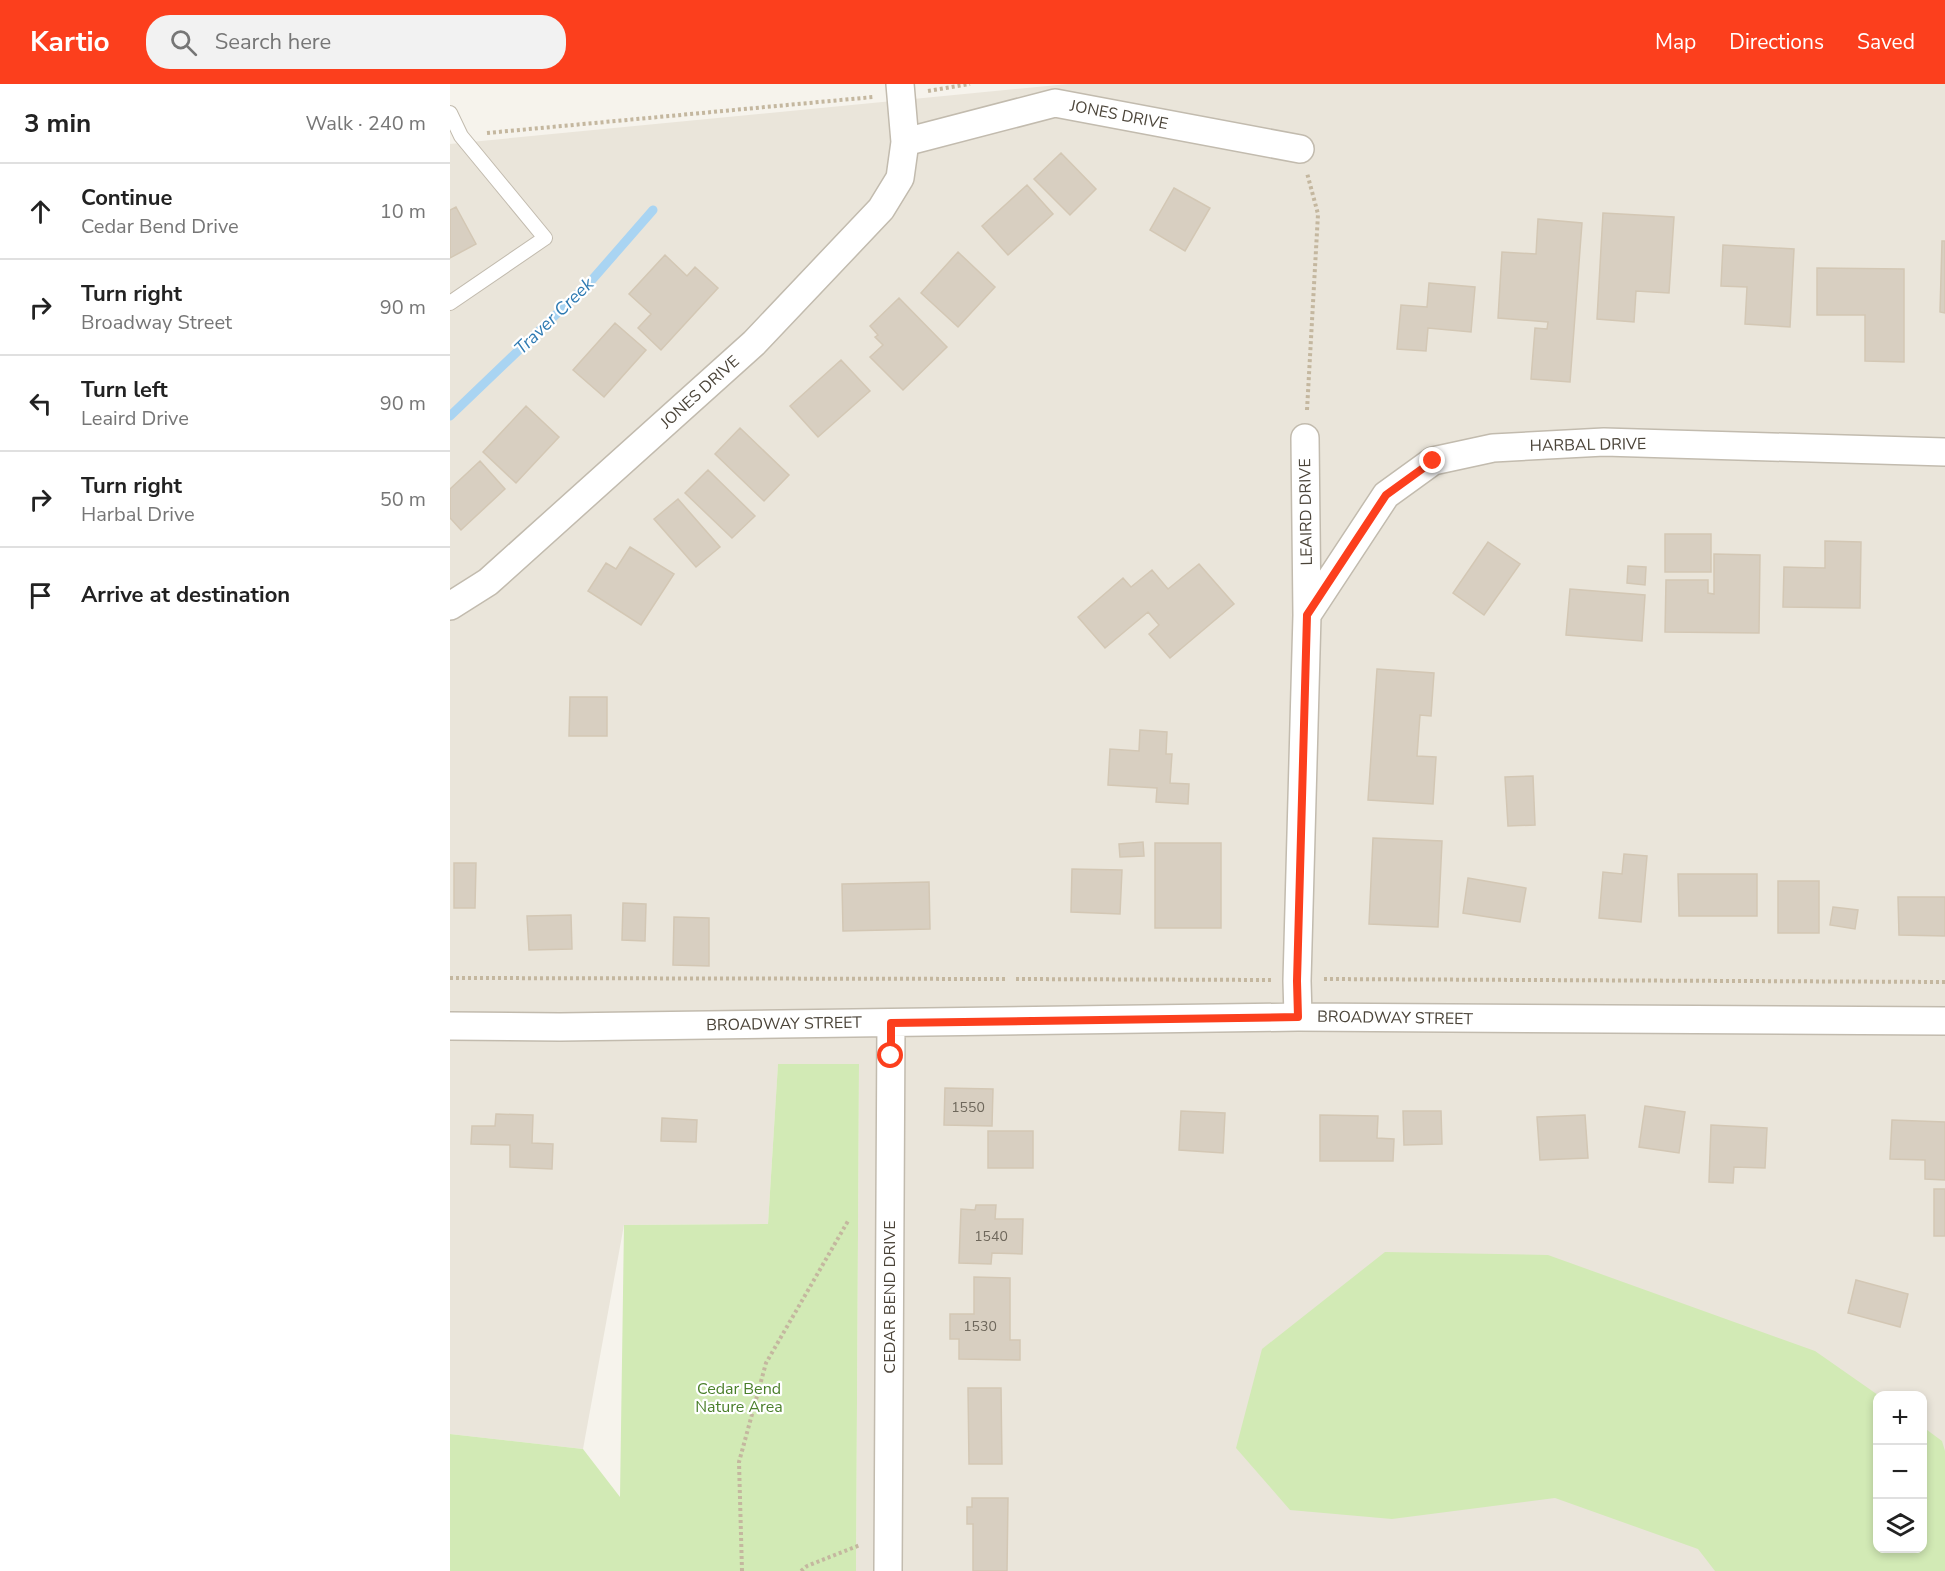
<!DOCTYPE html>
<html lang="en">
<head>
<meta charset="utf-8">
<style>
	:root { --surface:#fff; --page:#f2f2f2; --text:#222; --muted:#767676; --line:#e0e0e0; --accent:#fc3f1d }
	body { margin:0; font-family:"Nunito Sans",sans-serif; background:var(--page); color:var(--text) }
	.controls { position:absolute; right:18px; bottom:18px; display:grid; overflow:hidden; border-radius:12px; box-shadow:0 3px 9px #0003 }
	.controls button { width:54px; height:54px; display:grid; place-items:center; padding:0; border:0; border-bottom:2px solid var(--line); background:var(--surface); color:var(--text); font:30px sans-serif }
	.stop { position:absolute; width:18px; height:18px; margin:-14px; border:4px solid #fc3f1d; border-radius:50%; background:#fff }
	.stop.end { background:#fc3f1d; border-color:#fff; box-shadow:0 2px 6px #0008 }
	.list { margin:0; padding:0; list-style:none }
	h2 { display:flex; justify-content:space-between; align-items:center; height:78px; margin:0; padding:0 24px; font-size:26px }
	h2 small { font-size:20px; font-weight:400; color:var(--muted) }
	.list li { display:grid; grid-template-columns:39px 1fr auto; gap:18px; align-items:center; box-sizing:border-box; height:96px; padding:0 24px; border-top:2px solid var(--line) }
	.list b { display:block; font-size:22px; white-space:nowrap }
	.list p { margin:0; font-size:20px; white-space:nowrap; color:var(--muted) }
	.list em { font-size:20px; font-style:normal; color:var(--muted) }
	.icon { flex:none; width:33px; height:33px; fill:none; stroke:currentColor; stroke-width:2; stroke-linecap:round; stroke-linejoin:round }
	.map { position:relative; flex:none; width:1495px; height:1487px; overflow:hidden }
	header { display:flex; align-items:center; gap:36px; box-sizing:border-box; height:84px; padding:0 30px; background:var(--accent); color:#fff }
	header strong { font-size:28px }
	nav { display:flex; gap:33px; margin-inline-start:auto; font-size:21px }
	.search { width:420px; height:54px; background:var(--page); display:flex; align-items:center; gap:15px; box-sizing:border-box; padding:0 21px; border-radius:24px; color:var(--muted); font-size:22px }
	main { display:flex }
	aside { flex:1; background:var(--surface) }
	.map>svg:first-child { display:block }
	.residential { fill:#eae5da; fill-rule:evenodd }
	.green { fill:#d2eab5 }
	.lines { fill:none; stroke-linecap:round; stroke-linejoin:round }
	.stream { stroke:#a9d4f2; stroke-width:9 }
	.building { fill:#d8cfc1; stroke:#d3c7b4; stroke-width:1.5 }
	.lane-casing { stroke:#c2bbae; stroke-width:16 }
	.street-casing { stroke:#c2bbae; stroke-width:30 }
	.path { stroke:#c4b79f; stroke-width:4; stroke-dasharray:3 3; stroke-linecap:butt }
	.lane { stroke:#fff; stroke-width:14 }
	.street { stroke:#fff; stroke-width:27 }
	.route { stroke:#fc3f1d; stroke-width:8 }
	.labels { text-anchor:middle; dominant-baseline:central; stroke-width:4.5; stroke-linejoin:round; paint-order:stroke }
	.number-label { font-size:14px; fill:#6e675b }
	.street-label { font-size:16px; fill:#4b4439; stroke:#fff }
	.park-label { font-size:16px; fill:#4a7f2a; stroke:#fff }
	.water-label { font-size:18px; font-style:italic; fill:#2e7ab2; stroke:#fff }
</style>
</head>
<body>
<header>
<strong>Kartio</strong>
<div class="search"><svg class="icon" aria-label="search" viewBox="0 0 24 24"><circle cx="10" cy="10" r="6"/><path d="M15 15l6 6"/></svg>Search here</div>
<nav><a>Map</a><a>Directions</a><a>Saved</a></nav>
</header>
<main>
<aside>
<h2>3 min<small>Walk · 240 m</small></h2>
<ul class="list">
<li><svg class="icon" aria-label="ahead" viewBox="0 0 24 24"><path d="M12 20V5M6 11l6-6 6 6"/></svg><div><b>Continue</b><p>Cedar Bend Drive</p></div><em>10 m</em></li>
<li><svg class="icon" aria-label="right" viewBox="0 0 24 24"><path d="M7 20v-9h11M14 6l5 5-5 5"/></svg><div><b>Turn right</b><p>Broadway Street</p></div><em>90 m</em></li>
<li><svg class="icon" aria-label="left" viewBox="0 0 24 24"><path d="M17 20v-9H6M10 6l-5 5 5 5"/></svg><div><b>Turn left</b><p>Leaird Drive</p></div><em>90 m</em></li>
<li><svg class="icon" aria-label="right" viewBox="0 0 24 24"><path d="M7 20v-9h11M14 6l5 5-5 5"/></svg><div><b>Turn right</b><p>Harbal Drive</p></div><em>50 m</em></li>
<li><svg class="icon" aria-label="arrive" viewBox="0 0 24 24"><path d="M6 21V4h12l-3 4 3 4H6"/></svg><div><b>Arrive at destination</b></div></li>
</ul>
</aside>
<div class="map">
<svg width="1495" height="1487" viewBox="0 0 1495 1487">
	<rect width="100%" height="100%" fill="#f6f3ec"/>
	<path class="residential" d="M618 0H1495V1487H406L409 981H328L318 1140 174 1141 133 1365 0 1350V60ZM1428 1312H1472V1464H1428Z"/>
	<path class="green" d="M328 980H409L406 1487H0V1350L133 1365 170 1413 174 1141 318 1140Z
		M935 1168 1098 1171 1365 1267 1428 1311V1464H1472L1473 1343 1492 1357 1495 1367V1487H1265L1248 1465 1105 1414 942 1435 840 1426 786 1364 812 1265Z"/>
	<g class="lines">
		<path class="stream" d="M0 332 141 197 203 126"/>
	</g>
	<path class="building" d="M611 69 646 105 620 131 584 95Z
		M577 101 603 130 558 171 532 142Z
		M724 104 760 124 735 167 700 146Z
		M6 123 26 160 0 174V126Z
		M1153 129 1224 133 1219 209 1186 207 1184 238 1147 235Z
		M1088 135 1132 139 1120 298 1081 295 1085 244 1097 245 1098 238 1048 234 1052 168 1086 170Z
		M1492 157H1495V229L1490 228Z
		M1273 161 1344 165 1340 243 1295 240 1297 203 1271 202Z
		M508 168 545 203 508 243 471 209Z
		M215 171 237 192 245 183 268 204 211 266 188 244 201 230 179 210Z
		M1367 184 1454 185V278L1415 277V231H1367Z
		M979 199 1025 203 1021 248 978 244 976 267 947 265 951 221 977 223Z
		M449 214 497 263 453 306 420 273 433 261 425 253 428 251 420 242Z
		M165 239 196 266 154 313 123 286Z
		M391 276 420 307 368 353 340 322Z
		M76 322 109 353 66 399 33 368Z
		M290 344 339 391 314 417 265 370Z
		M30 377 55 405 11 446 0 434V405Z
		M258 386 305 432 282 454 235 409Z
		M228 415 270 463 246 483 204 435Z
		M1215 450H1261V488H1215Z
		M1375 457 1411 458 1410 524 1333 523 1334 483 1375 484Z
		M1038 458 1070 480 1034 531 1003 509Z
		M180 463 224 490 191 541 138 507 156 479 166 485Z
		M1264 470 1310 471 1309 549 1215 548 1216 496H1258V509L1264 510Z
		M749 480 784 520 720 574 699 550 709 541 698 528 655 564 628 533 673 494 681 503 702 486 718 505Z
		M1178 482 1196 483 1195 501 1177 499Z
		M1120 505 1195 511 1192 557 1116 551Z
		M927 585 984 589 981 632 970 631 967 672 986 673 983 720 918 716Z
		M120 613H157V652H119Z
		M690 646 717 648 716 670H722L720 699 739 700 738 720 706 718 707 704 658 701 660 665 689 667Z
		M1083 692 1085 741 1058 742 1055 693Z
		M923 754 992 757 988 843 919 840Z
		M693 758 694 772 670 773 669 760Z
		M705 759H771V844H705Z
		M1174 770 1197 772 1191 838 1149 834 1153 788 1172 790Z
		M4 779H26L25 824H4Z
		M622 785 672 786 670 830 621 828Z
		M1228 790H1307V832H1229Z
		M1018 794 1076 804 1070 838 1013 829Z
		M1328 797H1369V849H1328Z
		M479 798 480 845 393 847 392 800Z
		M1448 813H1495V852L1449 851Z
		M173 819 196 820 195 857 172 856Z
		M1383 823 1408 826 1405 845 1380 841Z
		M121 831 122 865 79 866 77 832Z
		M224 833 259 834V882L223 881Z
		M495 1004 543 1005 542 1042 494 1041Z
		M1195 1022 1235 1028 1229 1069 1189 1063Z
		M731 1027 775 1029 773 1069 729 1066Z
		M953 1027H991L992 1060 954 1061Z
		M46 1030 83 1031 82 1059 103 1060 102 1085 60 1083V1061L21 1060 22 1042H45Z
		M870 1031 928 1032 927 1054 944 1055 943 1077H870Z
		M1135 1031 1138 1074 1090 1076 1087 1033Z
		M212 1034 247 1036 246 1058 211 1057Z
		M1442 1036 1495 1038V1096L1475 1095V1076L1440 1075Z
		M1261 1041 1317 1044 1315 1084 1284 1083 1283 1099 1259 1098Z
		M538 1047H583V1084H538Z
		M1484 1105H1495V1152H1484Z
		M526 1121H546L545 1135H573L572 1170 542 1169 541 1180 509 1179 511 1125 525 1126Z
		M524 1193 560 1194V1256H570V1276L509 1275V1255H500V1230H524Z
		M1406 1196 1458 1210 1450 1243 1398 1229Z
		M518 1304H551L552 1380H519Z
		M522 1414H558L557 1487H523V1440H517V1423H522Z"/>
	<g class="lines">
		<g class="lane-casing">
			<path id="lane" d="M0 29 11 52 95 154 0 219"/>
		</g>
		<g class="street-casing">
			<path id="street" d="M455 58 605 19 850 65
				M0 522 38 498 304 259 431 125 450 94 455 58 450 0
				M857 531 936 411 983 377 1043 364 1154 358 1495 368
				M848 933 847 897 857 531 855 354
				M0 942 110 943 848 933 1495 937
				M438 1487 441 939"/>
		</g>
		<path class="path" d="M478 7 520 0
			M37 49 423 13
			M857 326 868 130 857 89
			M0 894 557 895
			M566 895 821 896
			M874 895 1495 898
			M292 1487 289 1378 316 1279 398 1137
			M351 1487 357 1482 410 1461"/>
		<use href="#lane" class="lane"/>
		<use href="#street" class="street"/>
	</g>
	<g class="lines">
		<path class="route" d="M441 972V939L848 933 847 897 857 531 936 411 983 377"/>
	</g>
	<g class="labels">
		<g class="number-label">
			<text x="518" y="1023">1550</text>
			<text x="541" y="1152">1540</text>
			<text x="530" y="1242">1530</text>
		</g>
		<g class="street-label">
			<text transform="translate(669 31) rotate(11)">JONES DRIVE</text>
			<text transform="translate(250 308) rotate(-42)">JONES DRIVE</text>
			<text transform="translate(1138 361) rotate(-1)">HARBAL DRIVE</text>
			<text transform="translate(856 428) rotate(-91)">LEAIRD DRIVE</text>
			<text transform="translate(945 934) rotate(1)">BROADWAY STREET</text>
			<text transform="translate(334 940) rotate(-1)">BROADWAY STREET</text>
			<text transform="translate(440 1213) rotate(-90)">CEDAR BEND DRIVE</text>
		</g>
		<g class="park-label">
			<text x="289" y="1305">Cedar Bend<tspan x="289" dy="18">Nature Area</tspan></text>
		</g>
		<g class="water-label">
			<text transform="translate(104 232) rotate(-44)">Traver Creek</text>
		</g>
	</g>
</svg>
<div class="controls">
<button>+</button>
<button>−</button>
<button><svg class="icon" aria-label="layers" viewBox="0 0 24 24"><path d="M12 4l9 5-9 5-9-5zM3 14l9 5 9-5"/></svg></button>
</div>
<div class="stop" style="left:441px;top:972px"></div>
<div class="stop end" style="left:983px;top:377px"></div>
</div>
</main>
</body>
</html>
